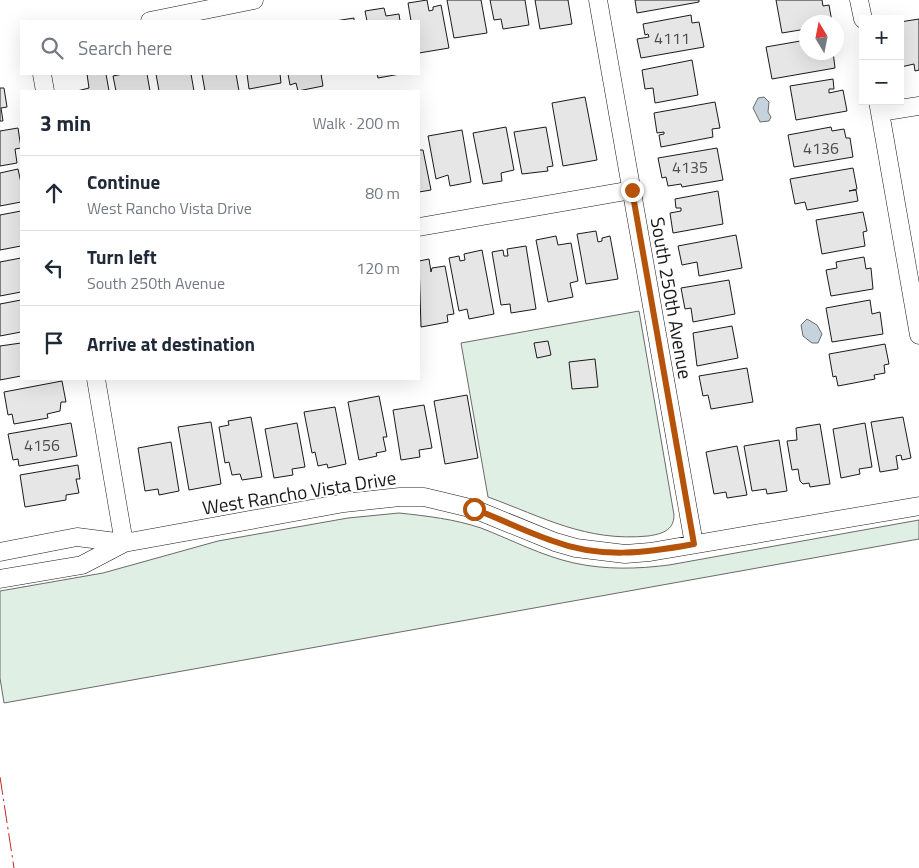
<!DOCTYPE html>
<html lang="en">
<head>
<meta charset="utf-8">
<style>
	:root { --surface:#fff; --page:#f2f2f3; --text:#1f2937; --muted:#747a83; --line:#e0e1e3 }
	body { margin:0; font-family:"Titillium Web",sans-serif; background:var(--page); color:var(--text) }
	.controls { position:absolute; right:15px; top:15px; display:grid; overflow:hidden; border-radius:0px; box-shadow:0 5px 20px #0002 }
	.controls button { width:45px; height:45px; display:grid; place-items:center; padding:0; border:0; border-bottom:1px solid var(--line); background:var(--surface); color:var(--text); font:25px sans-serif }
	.compass { position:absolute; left:799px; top:15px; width:45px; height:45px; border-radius:50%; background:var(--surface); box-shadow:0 5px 20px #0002; rotate:350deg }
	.stop { position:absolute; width:15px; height:15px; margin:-11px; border:4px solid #b45309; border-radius:50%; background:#fff }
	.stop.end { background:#b45309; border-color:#fff; box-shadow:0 1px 5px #0008 }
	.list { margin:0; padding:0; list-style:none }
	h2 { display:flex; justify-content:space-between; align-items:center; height:65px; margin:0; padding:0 20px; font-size:21px }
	h2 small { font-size:16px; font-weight:400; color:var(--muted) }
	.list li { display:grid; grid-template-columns:32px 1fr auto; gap:15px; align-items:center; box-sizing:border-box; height:75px; padding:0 20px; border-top:1px solid var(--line) }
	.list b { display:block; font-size:19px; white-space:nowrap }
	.list p { margin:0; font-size:16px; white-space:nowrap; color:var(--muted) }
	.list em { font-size:16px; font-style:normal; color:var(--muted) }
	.icon { flex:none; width:28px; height:28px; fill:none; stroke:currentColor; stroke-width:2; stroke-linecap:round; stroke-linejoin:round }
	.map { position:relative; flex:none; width:919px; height:868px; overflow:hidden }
	.search { position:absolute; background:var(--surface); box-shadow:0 5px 20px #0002; left:20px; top:20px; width:400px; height:55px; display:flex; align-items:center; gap:12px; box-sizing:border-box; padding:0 18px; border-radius:0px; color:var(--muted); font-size:19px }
	.panel { position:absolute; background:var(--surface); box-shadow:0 5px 20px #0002; left:20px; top:90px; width:400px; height:290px; border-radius:0px }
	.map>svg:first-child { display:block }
	.green { fill:#e0efe3; stroke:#6a6a6a }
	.water { fill:#c6d2dc; stroke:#6a6a6a }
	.building { fill:#e6e6e6; stroke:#1a1a1a }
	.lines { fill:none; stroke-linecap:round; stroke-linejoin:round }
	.street-casing { stroke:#1a1a1a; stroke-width:19 }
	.street { stroke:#fff; stroke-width:18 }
	.power { stroke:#c62828; stroke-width:1; stroke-dasharray:18 4 2.5 4; stroke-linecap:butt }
	.route { stroke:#b45309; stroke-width:6 }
	.labels { text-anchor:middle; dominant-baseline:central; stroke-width:4; stroke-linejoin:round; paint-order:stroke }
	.number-label { font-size:16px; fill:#4d4d4d }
	.street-label { font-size:19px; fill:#1a1a1a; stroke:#fff }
</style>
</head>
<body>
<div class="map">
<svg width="919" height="868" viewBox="0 0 919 868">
	<rect width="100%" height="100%" fill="#fff"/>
	<path class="green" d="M639 311 674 515C674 531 661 534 648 536 586 542 543 517 488 497L461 343Z
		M399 513C427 516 454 519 481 528 512 540 542 556 574 563 606 570 637 569 669 565L919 520V539L4 703 0 678V591L103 573 218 541 348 518Z"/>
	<path class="water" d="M764 97 769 102 768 112 771 117 769 121 760 122 753 108 758 98Z
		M807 319 817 325 822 334 818 343H812L803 336 801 325Z"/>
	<path class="building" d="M427 0 429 11 433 10V7L441 5 449 48 419 53V21H411L408 3Z
		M447 0H481L487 33 454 38Z
		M490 0H525L529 25 503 29 501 19 494 20Z
		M535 0H568L572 24 540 29Z
		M635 0H699V2L637 13Z
		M776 0H822L823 6 829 5 832 22H806V29L782 33Z
		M384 8 386 16 399 14 400 21H367L365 11Z
		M691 15 692 23 699 22 704 47 641 58 637 39 649 37 648 34 645 35 643 24Z
		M354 18V21H335Z
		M919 19V70L915 71 914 64 901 67 900 22Z
		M806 40V52H833L835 68 772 79 766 47Z
		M692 60 698 95 655 103 653 88 645 89 642 70Z
		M87 74H106L109 91H77L89 88Z
		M123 74H147L150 91H116L113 76Z
		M156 74H191L194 91H159Z
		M202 74H236L239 91H205Z
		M247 74H280L281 83 249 89Z
		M288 74H321L323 86 298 91 296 83 290 85Z
		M377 74H400L378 78Z
		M833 79 834 89H829V93L843 90 847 111 796 120 790 86Z
		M0 88H4L7 107 1 108 3 121H0Z
		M585 97 597 160 563 166 552 103Z
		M715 102 720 128 712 129 713 137 661 147 659 135 664 134V132L657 133 654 113Z
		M506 127 514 170 501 173 502 181 483 184 473 133Z
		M546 127 553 166 547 167 548 171 522 174 514 132Z
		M831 127 832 131 844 129 846 138H850L853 157 794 167 788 135Z
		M18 128 21 148 15 149 17 163 0 166V131Z
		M462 130 471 182 450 186 448 175 436 179 428 136Z
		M717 148 723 180 682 187 681 184 668 186 666 177 662 178 658 158Z
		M419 150H423L431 190 419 192Z
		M853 168 857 189 849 191 856 190 858 201 807 210 805 202 795 204 790 179Z
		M18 169 21 183V202L0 206V173Z
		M718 191 723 224 673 233 670 213 681 211V208H676L675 199Z
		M21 211V246L0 250V215Z
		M863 212 867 231 863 232 865 246 822 254 816 220Z
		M596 231 598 242 602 241V238L610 236 618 279 586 284 577 234Z
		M736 235 742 268 699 276 697 262 682 265 678 246Z
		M556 236 558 245 571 243 578 281 570 283 573 297 548 302 536 240Z
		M526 246 536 309 511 313 510 304 501 305 492 252 503 250 504 256H508L507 249Z
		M482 250 494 314 469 319 467 309 459 311 449 258 459 256 460 261 465 260 464 254Z
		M864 257 866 269 871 268 873 289 831 296 826 270 837 268 836 262Z
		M21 258V292L0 296V262Z
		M429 259 431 272 432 268 445 266 454 314 447 315 448 322 421 327 419 261Z
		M729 280 735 314 693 322 691 308 685 309 681 288Z
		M21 300V332L0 336V304Z
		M870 300 872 314 880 312 883 334 832 342 826 308Z
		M732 326 738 358 697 366 693 333Z
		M548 341 551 355 537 358 534 343Z
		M21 343V376L0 380V346Z
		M885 344 889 364 884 365 885 373 874 375 875 379 838 386 836 376 833 377 829 354Z
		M595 359 598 387 572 389 569 362Z
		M747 368 753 402 711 409 708 395 703 396 699 376Z
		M62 381 66 402H61L60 411 47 414 48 418 14 424 12 414 8 415 4 392Z
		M467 395 478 458 445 464 434 401Z
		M379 396 387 437H383L386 451 376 453 377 456 359 460 348 402Z
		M424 405 432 448 419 450 420 457 401 460 393 410Z
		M335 407 346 464 328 468 327 464 318 466 315 452 312 453 304 412Z
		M251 417 262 477 242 480 240 474 232 475 229 462 225 463 219 427 229 425 228 421Z
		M903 417 911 458 902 460 901 455 896 456 898 469 880 472 871 422Z
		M211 422 221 484 189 490 178 427Z
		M71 423 77 456 19 466 18 459 13 460 8 434Z
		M297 423 305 467 292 469 293 475 274 478 265 429Z
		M865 423 872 467 859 469 860 474 841 478 833 429Z
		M820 424 830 484 810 487 809 483 803 484 800 481 798 469 792 470 787 441 797 440 796 428Z
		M779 440 787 491 767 494 766 489 752 491 744 446Z
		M171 442 179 491 159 495 158 489 145 491 138 448Z
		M737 446 747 495 727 498 726 492 714 494 706 452Z
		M78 465 80 479H76L79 493 66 495V500L25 507 20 475Z"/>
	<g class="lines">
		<g class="street-casing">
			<path id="street" d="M598 0 694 544
				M859 0 863 19
				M150 21 254 0
				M42 74 45 91
				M878 101 919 335
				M880 112 919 106
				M419 227 632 190
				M96 379 124 543
				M0 552 77 537 124 543
				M0 579 82 565 124 543 344 503 400 497H424L474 509 555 542 576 548 625 554 650 552 919 506"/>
		</g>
		<use href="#street" class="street"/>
		<path class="power" d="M0 777 14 868"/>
	</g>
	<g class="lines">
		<path class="route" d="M474 509C501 519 526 532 553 541 600 559 646 553 694 544L632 190"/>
	</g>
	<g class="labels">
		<g class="number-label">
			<text x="672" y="38">4111</text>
			<text x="821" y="148">4136</text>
			<text x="690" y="167">4135</text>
			<text x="42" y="445">4156</text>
		</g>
		<g class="street-label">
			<text transform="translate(672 298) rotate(80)">South 250th Avenue</text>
			<text transform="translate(299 492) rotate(-9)">West Rancho Vista Drive</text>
		</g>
	</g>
</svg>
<div class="controls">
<button>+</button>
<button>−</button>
</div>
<svg class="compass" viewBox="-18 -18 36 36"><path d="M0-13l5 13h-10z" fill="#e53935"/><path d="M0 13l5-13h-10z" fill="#747a83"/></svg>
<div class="stop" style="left:474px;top:509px"></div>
<div class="stop end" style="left:632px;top:190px"></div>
<div class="search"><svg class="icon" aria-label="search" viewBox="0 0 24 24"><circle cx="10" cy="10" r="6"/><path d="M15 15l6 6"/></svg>Search here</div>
<section class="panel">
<h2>3 min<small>Walk · 200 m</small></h2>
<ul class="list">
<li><svg class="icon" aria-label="ahead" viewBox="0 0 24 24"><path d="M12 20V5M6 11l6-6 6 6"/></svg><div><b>Continue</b><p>West Rancho Vista Drive</p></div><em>80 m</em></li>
<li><svg class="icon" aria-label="left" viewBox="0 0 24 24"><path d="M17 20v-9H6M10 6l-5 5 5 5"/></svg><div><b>Turn left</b><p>South 250th Avenue</p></div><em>120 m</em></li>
<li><svg class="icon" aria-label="arrive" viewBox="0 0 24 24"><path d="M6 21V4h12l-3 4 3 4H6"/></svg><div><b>Arrive at destination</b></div></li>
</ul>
</section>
</div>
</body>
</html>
